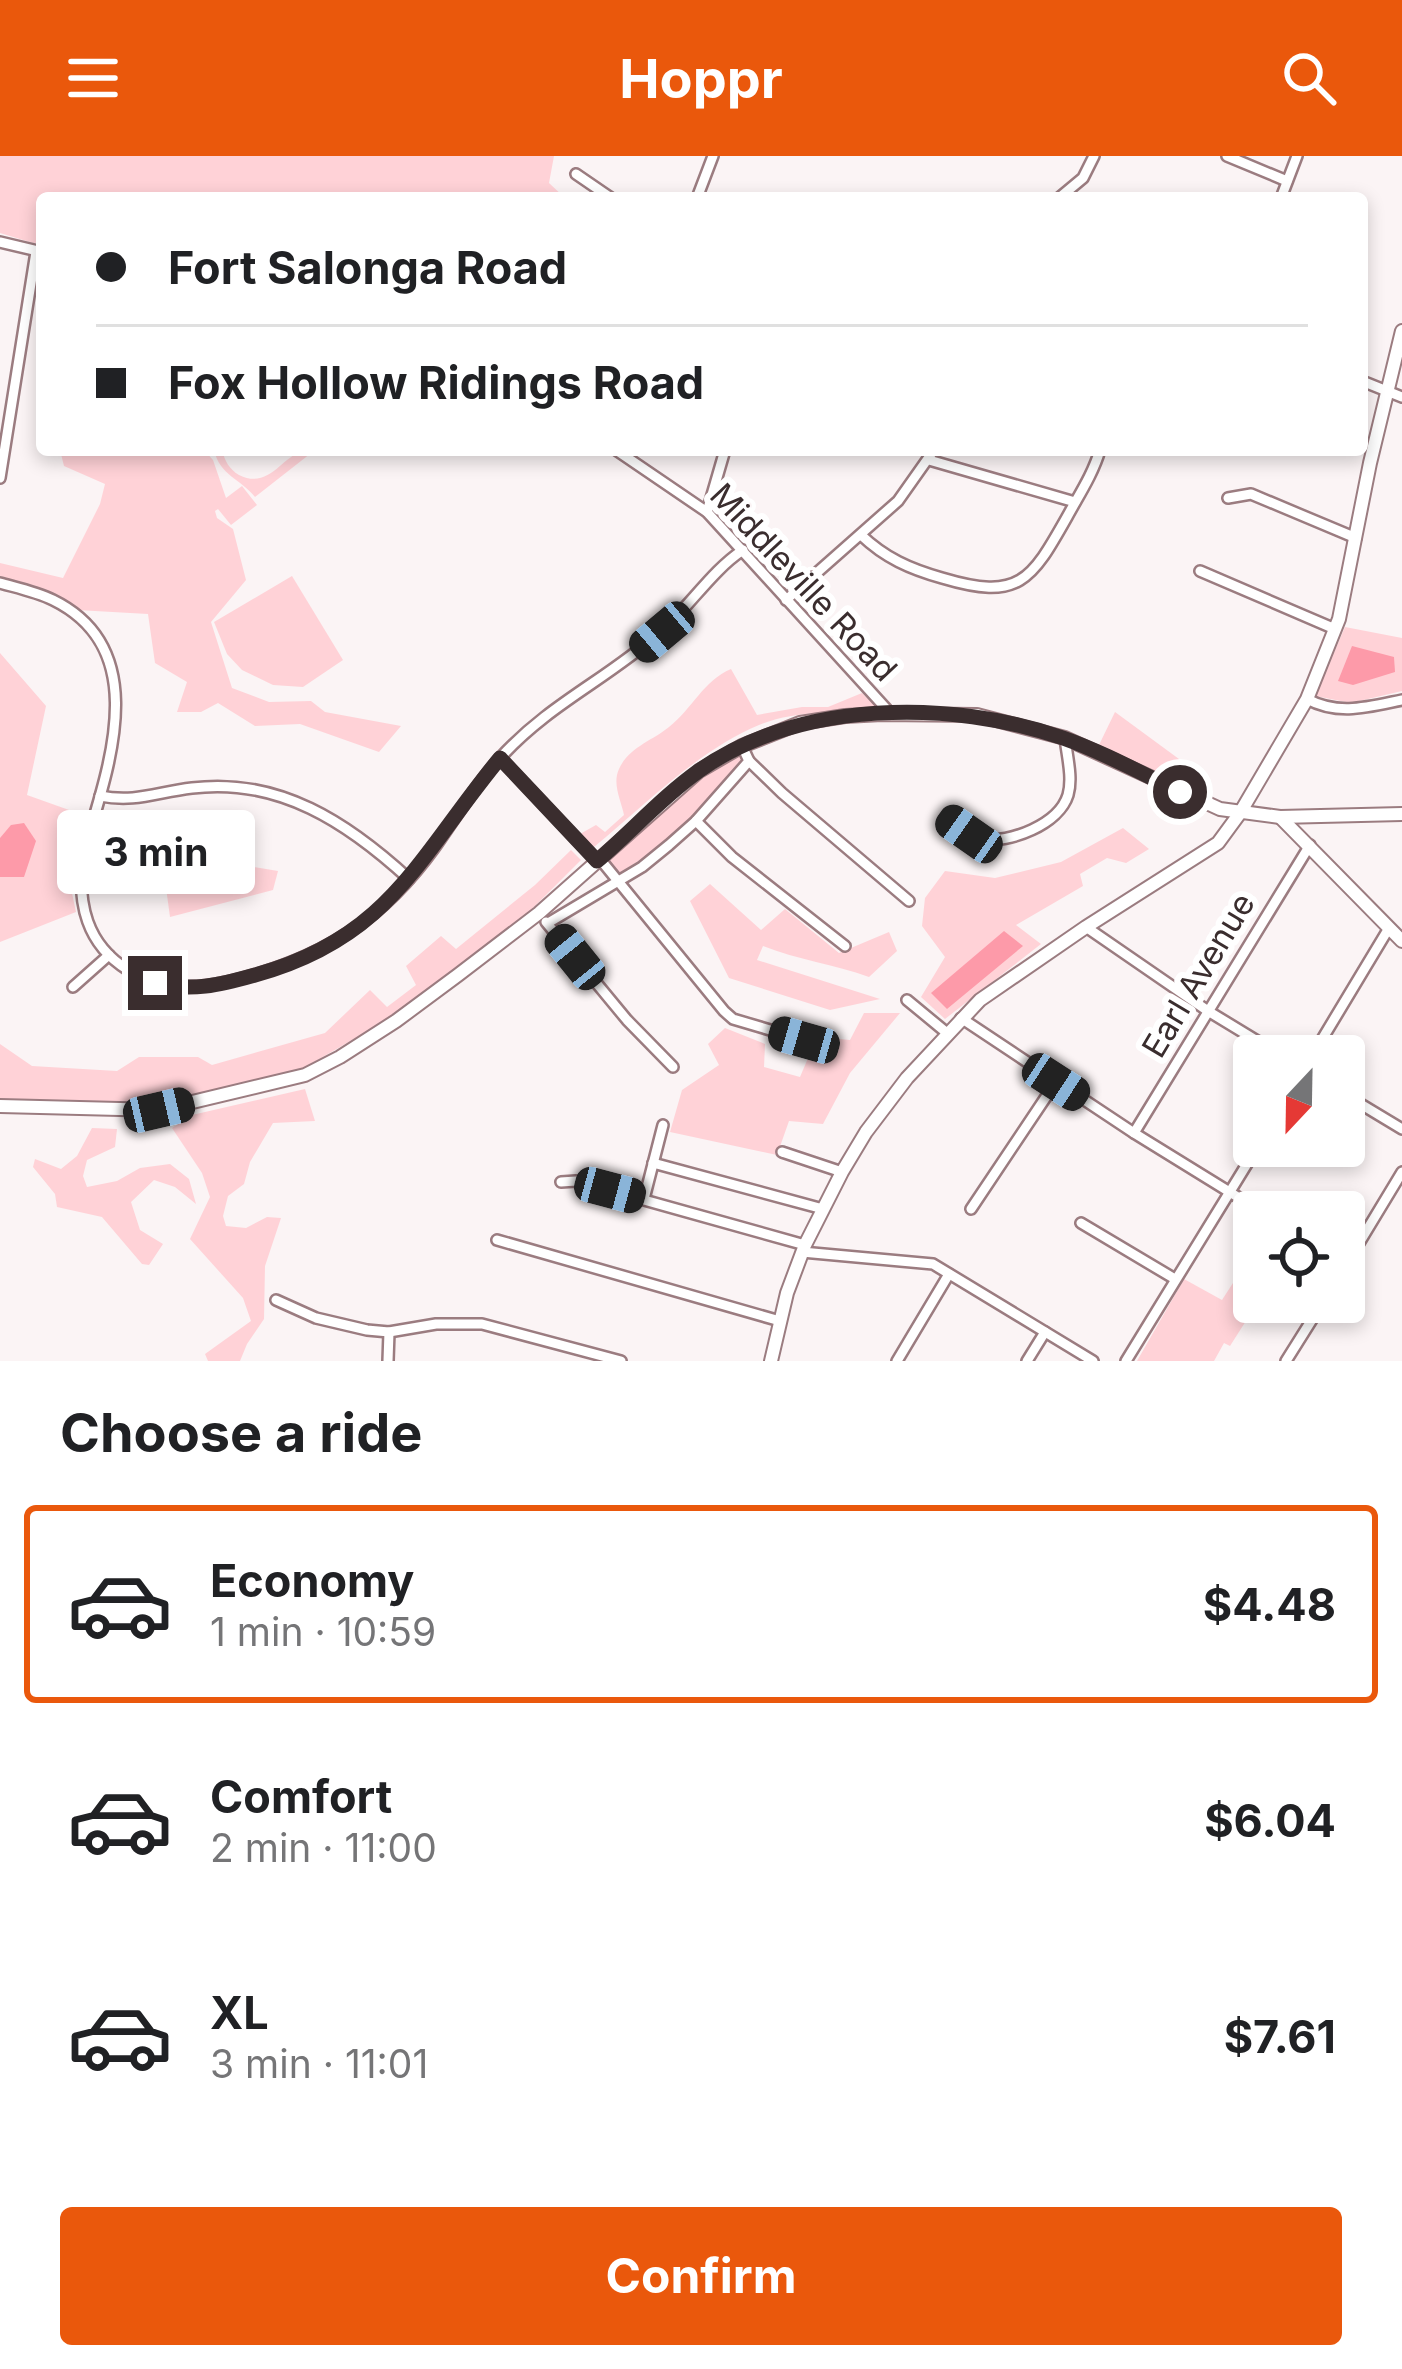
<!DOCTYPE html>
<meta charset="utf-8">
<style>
body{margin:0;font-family:Inter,sans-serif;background:#f2f2f2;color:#202124;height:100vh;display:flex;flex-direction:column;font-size:45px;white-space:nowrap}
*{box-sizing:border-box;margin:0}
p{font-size:39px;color:#757577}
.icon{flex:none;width:66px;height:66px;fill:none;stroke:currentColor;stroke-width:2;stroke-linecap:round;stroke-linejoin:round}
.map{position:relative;height:1205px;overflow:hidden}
.sheet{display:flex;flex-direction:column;background:#fff;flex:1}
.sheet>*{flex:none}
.hud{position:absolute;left:36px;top:36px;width:1332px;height:264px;border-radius:12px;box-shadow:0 6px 18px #0003;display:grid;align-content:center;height:264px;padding:0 60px;background:#fff}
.needle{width:78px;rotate:202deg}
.fabs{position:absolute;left:1233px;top:879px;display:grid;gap:24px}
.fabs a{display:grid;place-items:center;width:132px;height:132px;border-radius:12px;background:#fff;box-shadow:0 6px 18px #0003;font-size:60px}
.end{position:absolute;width:54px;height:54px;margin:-27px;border:15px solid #3a2d2e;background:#fff;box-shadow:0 0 0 6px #fff}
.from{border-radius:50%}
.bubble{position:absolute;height:84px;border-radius:12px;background:#fff;box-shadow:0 6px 18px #0003;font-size:39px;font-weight:700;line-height:84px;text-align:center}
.car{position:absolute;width:36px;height:72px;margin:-36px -18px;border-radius:15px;box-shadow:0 0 9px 3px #0007;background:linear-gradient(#222 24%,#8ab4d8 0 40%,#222 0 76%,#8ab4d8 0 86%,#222 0)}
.hud b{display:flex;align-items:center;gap:42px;height:114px;font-size:45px}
.hud b+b{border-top:3px solid #e0e0e0}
.hud i{width:30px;height:30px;background:#202124}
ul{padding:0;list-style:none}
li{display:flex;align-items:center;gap:36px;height:198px;margin:0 24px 18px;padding:0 36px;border:6px solid transparent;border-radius:12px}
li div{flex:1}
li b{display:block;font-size:45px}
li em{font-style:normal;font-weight:700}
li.current{border-color:#ea580c}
li>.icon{width:108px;height:108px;stroke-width:1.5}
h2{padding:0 60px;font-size:54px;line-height:144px}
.action{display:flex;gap:24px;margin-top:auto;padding:24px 60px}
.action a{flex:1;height:138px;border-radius:12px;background:#ea580c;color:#fff;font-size:48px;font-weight:700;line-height:138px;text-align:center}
header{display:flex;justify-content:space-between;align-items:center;height:156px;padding:0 60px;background:#ea580c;color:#fff;font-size:54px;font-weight:700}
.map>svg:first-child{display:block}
.green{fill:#ffd2d7}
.water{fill:#fd9aa9}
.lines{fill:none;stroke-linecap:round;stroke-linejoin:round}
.minor-casing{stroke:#9b7c80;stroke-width:14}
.major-casing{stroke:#9b7c80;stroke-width:16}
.minor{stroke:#fff;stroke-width:9}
.major{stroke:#fff;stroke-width:12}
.route{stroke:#3a2d2e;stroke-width:15}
.labels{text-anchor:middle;stroke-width:12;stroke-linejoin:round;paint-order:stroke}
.street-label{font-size:33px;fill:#3a2d2e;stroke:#fff}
</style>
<header><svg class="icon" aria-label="menu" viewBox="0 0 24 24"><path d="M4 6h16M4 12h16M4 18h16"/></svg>Hoppr<svg class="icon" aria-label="search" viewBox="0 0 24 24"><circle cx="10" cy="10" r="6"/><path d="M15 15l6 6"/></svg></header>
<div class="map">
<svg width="1402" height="1205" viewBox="0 0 1402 1205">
<rect width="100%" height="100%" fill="#fbf4f5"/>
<g class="green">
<polygon points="0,0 554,0 549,27 565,42 42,42 42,87 33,87 0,77"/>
<polygon points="60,294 204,294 213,304 226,342 242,330 257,349 231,369 218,353 215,355 217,362 233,373 246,424 211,466 232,532 269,546 311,545 325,556 401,570 379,596 300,568 255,570 218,547 201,556 177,556 187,526 155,507 148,458 77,454 53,439 0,420 0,407 63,422 100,348 105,328 64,310"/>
<path d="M214,294H222C225,305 229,313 239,319C269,334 281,301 304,294C308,293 311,294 315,294L255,341C241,323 220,320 214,294Z"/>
<polygon points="292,420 343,504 303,531 273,529 242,514 227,498 214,466"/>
<polygon points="1345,471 1402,482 1402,535 1351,547 1315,540"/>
<polygon points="0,497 46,550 27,639 83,659 69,723 76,756 0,786"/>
<path d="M731,513L757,559L802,551H828L862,537L880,554C840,556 796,554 759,569C697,595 645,649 594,691L580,678L596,669L605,676L624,659C621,644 612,628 619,613C629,591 652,585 669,571C692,553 704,524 731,513Z"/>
<polygon points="1115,556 1198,617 1190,636 1099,589"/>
<polygon points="739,600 742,603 691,662 659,693 619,717 609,704 702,622"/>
<polygon points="1123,672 1149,693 1126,707 1107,702 1080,718 1083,730 1016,769 1041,788 945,863 921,841 945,801 922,770 925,742 945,715 995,722 1061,706"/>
<polygon points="571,694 581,704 531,754 392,861 302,913 206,938 148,948 0,943 0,888 32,910 117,915 139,901 198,901 212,909 325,877 370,834 387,851 416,829 406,810 441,780 456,793 535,729"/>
<polygon points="161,695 278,715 273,734 170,761"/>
<path d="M710,728L761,774L785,753L839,797L889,776L897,795L869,821C834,808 798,804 763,790L757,804L880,843L830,854L729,822L690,745Z"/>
<polygon points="864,857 900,857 850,917 823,968 789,965 777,999 670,976 682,934 719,909 708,888 725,872 765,888 764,911 800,921 817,881 850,884"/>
<polygon points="305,933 315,965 273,967 250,1006 244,1028 228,1040 223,1060 226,1070 246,1072 267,1061 281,1062 265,1110 264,1163 247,1188 240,1205 208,1205 205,1198 251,1165 243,1142 190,1083 210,1041 202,1017 172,972 192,959"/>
<polygon points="92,972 117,973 115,991 87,1004 83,1020 87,1031 117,1025 140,1012 170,1008 189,1023 196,1048 175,1031 154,1024 131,1046 140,1074 163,1088 149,1109 142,1108 102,1061 57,1051 55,1038 33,1011 35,1003 61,1013 77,1000"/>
<polygon points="1242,1113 1254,1121 1254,1146 1258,1146 1230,1190 1224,1187 1214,1205 1137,1205 1184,1123 1222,1144"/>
</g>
<g class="water">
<polygon points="1352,490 1394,501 1395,516 1353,529 1338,525"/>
<polygon points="24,667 36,685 24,721 0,721 0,682 11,669"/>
<polygon points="1004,775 1023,790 947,853 931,837"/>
</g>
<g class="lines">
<defs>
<g id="minor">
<polyline points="1227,0 1287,25"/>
<polyline points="576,18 611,42"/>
<polyline points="697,42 713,0"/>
<polyline points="1059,42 1083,22 1094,0"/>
<polyline points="1281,42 1297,0"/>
<polyline points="0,86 42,96"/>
<polyline points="1362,225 1402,241"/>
<polyline points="616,294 707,356 891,558"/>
<polyline points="929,304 1075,346"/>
<polyline points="0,322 36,96"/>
<polyline points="1228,342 1251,338 1356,382"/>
<polyline points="707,356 725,294"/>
<path d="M861,379C885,402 910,413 942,422C1019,445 1031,425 1067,361C1079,339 1093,318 1100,294"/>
<polyline points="1200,415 1335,473"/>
<path d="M0,427C18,432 37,436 53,444C157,495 105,620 82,702C78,748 86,788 128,814C166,837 202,833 243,822C326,800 384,762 435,691C456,661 475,630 500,602C549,548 606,524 658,478C688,453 711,415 743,394"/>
<polyline points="786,444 898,345 934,294"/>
<path d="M1307,543C1339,560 1368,551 1402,544"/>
<polyline points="500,602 597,705"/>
<polyline points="749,605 782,637 909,745"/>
<path d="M100,640C136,647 157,636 192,632C279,621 348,667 409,723"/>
<path d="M949,664C959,671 969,680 981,683C1010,688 1059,668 1068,639C1073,622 1067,600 1065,582"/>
<polyline points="696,665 732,701 845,790"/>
<polyline points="600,703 724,855 733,863 804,884"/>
<polyline points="546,766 627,864 673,911"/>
<polyline points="548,767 642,711 669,689 696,665 749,605 742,590"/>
<polyline points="1086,771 1208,855 1282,900"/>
<polyline points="73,831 109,799"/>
<polyline points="907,844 947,877"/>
<polyline points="961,862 1134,977 1262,1056"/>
<polyline points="1312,900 1389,772"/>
<polyline points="1344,938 1402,973"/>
<polyline points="1134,977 1310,689"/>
<polyline points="782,996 842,1016"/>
<polyline points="653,1007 823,1053"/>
<polyline points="561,1026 576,1025 805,1089"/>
<polyline points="644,1043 663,969"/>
<polyline points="971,1053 1056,926"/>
<polyline points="1081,1067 1175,1123"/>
<polyline points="497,1084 780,1165"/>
<polyline points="802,1096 933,1108 1093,1205"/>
<polyline points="1344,1112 1402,1016"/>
<polyline points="276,1144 316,1162 367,1174 389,1176 436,1168 482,1168 621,1205"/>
<polyline points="388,1205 389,1176"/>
<polyline points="897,1205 949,1118"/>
<polyline points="1027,1205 1045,1176"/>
<polyline points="1126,1205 1258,990"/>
<polyline points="1286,1205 1323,1146"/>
</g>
<g id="major">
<polyline points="1281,662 1402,785"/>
<polyline points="0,950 159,954 305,919 340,901 396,865 458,819 539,757 699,615 742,590 800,567 845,560 882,558 977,559 1065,582 1220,653 1280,661 1402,658"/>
<polyline points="771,1205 787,1137 805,1089 842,1016 866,976 907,922 980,844 1086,771 1218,687 1240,657 1307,543 1339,463 1370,307 1402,175"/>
</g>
</defs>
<use href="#minor" class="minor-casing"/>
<use href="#major" class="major-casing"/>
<use href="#minor" class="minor"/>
<use href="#major" class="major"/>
</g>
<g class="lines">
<path class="route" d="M155,827C191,836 220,829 255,819C390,782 419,700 500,602L597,705C631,676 663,640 700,614C801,544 950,543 1063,582C1103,596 1141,617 1180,636"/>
</g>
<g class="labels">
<g class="street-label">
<text transform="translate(804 426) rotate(47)" y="12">Middleville Road</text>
<text transform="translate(1198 819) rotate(-59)" y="12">Earl Avenue</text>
</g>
</g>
</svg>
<div class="fabs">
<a><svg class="needle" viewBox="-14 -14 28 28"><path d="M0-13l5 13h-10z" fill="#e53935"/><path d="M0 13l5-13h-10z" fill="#757577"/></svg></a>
<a><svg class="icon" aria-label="locate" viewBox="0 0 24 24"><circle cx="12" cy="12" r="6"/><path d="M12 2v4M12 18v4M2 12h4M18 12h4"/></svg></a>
</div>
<i class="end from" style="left:1180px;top:636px"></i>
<i class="end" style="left:155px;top:827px"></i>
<div class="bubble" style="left:57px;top:654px;width:198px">3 min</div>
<i class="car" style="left:662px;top:476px;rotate:230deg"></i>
<i class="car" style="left:969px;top:678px;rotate:305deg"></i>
<i class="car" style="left:575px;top:801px;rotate:321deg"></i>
<i class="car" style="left:804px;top:884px;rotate:286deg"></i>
<i class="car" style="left:1056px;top:926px;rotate:123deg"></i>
<i class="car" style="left:159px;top:954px;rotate:77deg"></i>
<i class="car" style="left:610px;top:1034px;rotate:105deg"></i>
<div class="hud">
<b><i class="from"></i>Fort Salonga Road</b>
<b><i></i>Fox Hollow Ridings Road</b>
</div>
</div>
<section class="sheet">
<h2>Choose a ride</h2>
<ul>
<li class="current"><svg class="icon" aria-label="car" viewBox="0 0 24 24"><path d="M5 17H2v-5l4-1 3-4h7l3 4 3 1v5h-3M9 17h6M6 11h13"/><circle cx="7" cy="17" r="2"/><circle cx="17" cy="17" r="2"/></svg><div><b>Economy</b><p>1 min · 10:59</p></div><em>$4.48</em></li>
<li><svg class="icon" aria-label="car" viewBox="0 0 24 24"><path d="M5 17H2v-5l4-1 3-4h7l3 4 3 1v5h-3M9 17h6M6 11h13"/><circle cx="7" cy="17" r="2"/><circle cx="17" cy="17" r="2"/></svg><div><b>Comfort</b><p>2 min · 11:00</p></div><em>$6.04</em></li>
<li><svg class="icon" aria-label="car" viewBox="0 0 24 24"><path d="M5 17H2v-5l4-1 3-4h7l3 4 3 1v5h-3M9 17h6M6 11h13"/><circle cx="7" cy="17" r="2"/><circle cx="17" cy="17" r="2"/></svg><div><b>XL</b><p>3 min · 11:01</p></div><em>$7.61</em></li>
</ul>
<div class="action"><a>Confirm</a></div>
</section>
